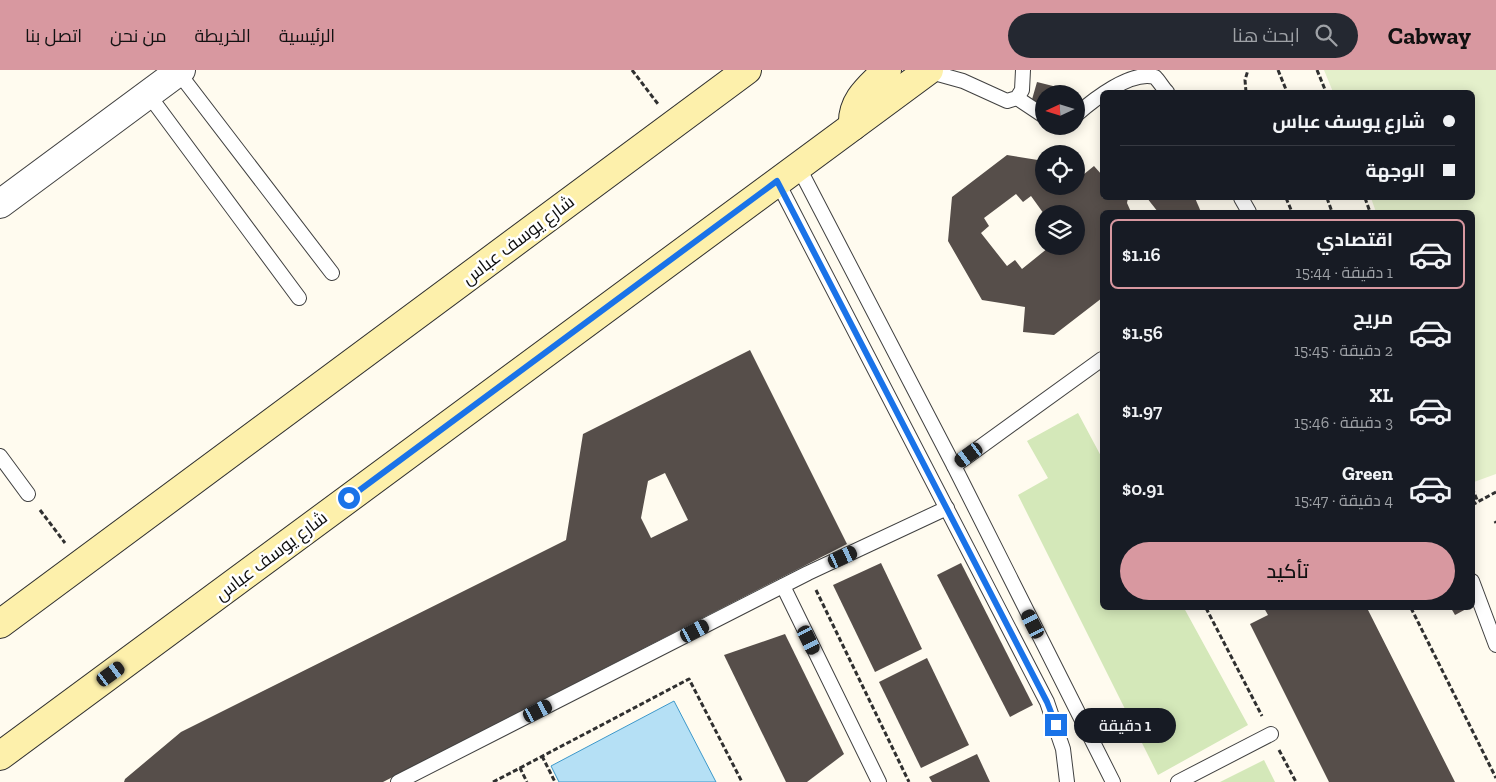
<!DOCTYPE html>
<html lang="ar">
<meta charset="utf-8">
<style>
body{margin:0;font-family:"Zilla Slab",Cairo,serif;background:#242831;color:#f1f3f6;direction:rtl;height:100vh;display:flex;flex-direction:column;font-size:19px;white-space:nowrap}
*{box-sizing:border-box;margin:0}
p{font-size:16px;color:#9ea1a6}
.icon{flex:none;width:28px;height:28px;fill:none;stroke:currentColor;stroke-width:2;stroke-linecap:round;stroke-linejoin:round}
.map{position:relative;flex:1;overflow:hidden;direction:ltr}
.details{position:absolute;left:1100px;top:140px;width:375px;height:400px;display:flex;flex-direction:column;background:#171b24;border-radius:8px;box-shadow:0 2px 12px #0003;direction:rtl}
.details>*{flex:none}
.hud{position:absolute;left:1100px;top:20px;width:375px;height:110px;border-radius:8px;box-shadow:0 2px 12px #0003;direction:rtl;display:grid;align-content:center;height:110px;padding:0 20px;background:#171b24}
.needle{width:32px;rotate:266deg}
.controls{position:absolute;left:1035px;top:15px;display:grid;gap:10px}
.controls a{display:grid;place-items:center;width:50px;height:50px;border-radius:50%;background:#171b24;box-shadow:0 2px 12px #0003;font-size:25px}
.end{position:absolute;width:22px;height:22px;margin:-11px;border:6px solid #1a73e8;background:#fff;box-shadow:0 0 0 2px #fff}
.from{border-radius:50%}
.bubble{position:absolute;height:35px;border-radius:18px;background:#171b24;box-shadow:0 2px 12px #0003;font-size:16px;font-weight:600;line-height:35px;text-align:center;direction:rtl}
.car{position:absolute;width:15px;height:30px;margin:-15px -8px;border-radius:6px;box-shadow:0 0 4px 1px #0007;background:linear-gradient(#222 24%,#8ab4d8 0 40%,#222 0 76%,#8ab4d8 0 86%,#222 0)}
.hud b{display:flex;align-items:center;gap:18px;height:48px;font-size:19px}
.hud b+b{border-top:1px solid #363941}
.hud i{width:12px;height:12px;background:#f1f3f6}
ul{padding:9px 0 0;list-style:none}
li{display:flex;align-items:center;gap:15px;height:70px;margin:0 10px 8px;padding:0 10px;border:2px solid transparent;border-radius:8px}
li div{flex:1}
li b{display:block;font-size:19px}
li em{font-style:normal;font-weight:600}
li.on{border-color:#d898a0}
li>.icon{width:45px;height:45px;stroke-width:1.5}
.primary-button{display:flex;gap:10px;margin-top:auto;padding:10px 20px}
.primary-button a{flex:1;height:58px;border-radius:30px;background:#d898a0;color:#111;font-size:20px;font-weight:600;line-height:58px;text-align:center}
header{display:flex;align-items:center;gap:30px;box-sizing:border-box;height:70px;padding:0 25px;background:#d898a0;color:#111}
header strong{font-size:24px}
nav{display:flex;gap:28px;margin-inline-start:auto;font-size:18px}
.search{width:350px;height:45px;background:#242831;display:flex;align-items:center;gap:12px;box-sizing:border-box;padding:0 18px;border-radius:28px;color:#9ea1a6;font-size:19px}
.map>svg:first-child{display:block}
.green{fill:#d4e8b9}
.pitch{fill:#e4f0cb}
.water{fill:#b5e0f5;stroke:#3d98ca}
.building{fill:#564e4a;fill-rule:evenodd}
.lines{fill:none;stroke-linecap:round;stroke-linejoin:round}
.lane-casing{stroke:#414141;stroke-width:16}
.street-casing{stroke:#414141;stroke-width:30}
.secondary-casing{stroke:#303030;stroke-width:30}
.path{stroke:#303030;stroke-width:3;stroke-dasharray:5 2.5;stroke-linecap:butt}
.lane{stroke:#fff;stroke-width:14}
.street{stroke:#fff;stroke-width:28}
.secondary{stroke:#fdf0ab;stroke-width:28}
.route{stroke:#1a73e8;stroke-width:6}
.labels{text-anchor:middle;stroke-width:5;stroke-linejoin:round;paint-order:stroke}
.street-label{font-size:18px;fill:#0e0e0e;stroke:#fff}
</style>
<header>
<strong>Cabway</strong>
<div class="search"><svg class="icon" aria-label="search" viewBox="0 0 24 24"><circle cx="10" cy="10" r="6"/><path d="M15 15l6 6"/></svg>ابحث هنا</div>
<nav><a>الرئيسية</a><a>الخريطة</a><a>من نحن</a><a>اتصل بنا</a></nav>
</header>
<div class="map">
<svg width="1496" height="712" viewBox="0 0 1496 712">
<rect width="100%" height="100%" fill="#fffbef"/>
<g class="green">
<polygon points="1078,343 1102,388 1102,538 1184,538 1248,655 1158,705 1018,425 1048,408 1027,371"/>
<polygon points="1264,690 1275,712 1220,712"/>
</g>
<polygon class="pitch" points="1324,0 1496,0 1496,404 1474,412 1473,409 1472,142 1376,142 1371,128 1472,128 1472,22 1333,22"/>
<polygon class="water" points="674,631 716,712 559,712 551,696"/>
<g class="building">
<polygon points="1037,12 1061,18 1059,24 1044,24 1044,36 1031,33"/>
<path d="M1007,85L1044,91V116H1076V107L1078,109L1094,96L1102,105V128H1128L1127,133L1131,142H1102V228L1054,265L1023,262L1025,237L982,230L948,171L952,127ZM1016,124L1023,132L1031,126L1044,144H1076V176H1047L1048,178L1022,199L1015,190L1007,196L981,163L989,156L984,148Z"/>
<polygon points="1147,128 1195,128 1201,142 1158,142"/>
<path d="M750,280L847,474L383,712H124L125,709L181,662L566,470L583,364ZM665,403L688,450L651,468L641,448L648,411Z"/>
<polygon points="881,493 922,579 875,602 833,515"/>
<polygon points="961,493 1033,635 1010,647 937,505"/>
<polygon points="1264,538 1367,538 1455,712 1329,712 1250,554 1268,545"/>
<polygon points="1451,538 1468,538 1455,545"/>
<polygon points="785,564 844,684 807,712 786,712 724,585"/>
<polygon points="927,588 969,675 921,698 879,612"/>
<polygon points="977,684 990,712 932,712 929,707"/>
</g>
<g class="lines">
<defs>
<g id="lane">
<polyline points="927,1 963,11 1007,31 1017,28 1022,20 1023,0"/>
<polyline points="178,2 332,203"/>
<polyline points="148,24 299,228"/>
<polyline points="1017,28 1044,46"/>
<path d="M1076,45C1093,30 1131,0 1155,7C1159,11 1163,18 1167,22"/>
<polyline points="798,96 954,396 1113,712"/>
<polyline points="777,111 1047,632 1063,679 1067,712"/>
<polyline points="1241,128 1249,142"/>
<polyline points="0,386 28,424"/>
<polyline points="954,396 1102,289"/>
<polyline points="1472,511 1496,575"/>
<polyline points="783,516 879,712"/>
<polyline points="398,712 808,503 947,438"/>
<polyline points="1178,712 1271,664"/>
</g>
<polyline id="street" points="0,134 181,0"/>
<g id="secondary">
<path d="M853,56C851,30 871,16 887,0"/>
<polyline points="0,554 747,0"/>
<polyline points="0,686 929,0"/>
</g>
</defs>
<use href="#lane" class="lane-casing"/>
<use href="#street" class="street-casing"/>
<use href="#secondary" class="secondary-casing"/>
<g class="path">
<polyline points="632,0 658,34"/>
<polyline points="1278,0 1287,22"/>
<polyline points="1317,0 1326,22"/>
<polyline points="1246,22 1245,10 1248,0"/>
<polyline points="1286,128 1292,142"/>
<polyline points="1327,128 1332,142"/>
<polyline points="1365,128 1370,142"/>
<polyline points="1102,336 1102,337"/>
<polyline points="1472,418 1478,432"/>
<polyline points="1472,435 1496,422"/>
<polyline points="40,440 65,473"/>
<polyline points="1495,451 1496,453"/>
<polyline points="816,520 909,712"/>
<polyline points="1206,538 1262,646"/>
<polyline points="1411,538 1496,708"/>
<polyline points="1279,680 1296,712"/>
<polyline points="542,686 555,712"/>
<polyline points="520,698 689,609 742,712"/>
<polyline points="493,712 520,698 527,712"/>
</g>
<use href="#lane" class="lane"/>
<use href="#street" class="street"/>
<use href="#secondary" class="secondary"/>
</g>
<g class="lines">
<polyline class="route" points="349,428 777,111 1047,632 1056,655"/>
</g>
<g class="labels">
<g class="street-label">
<text transform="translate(518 170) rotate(-37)" y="6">شارع يوسف عباس</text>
<text transform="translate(271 486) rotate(-37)" y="6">شارع يوسف عباس</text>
</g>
</g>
</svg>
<div class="controls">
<a><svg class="needle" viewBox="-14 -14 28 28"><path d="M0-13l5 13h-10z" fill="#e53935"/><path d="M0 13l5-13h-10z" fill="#9ea1a6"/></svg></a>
<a><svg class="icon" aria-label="locate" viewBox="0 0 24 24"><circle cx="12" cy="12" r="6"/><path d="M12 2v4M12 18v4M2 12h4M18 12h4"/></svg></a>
<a><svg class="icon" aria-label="layers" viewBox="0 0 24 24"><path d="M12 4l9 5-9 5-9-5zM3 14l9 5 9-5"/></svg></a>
</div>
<i class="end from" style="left:349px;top:428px"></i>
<i class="end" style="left:1056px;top:655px"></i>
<div class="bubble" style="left:1074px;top:638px;width:102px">1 دقيقة</div>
<i class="car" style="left:969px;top:385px;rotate:234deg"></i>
<i class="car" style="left:843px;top:487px;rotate:65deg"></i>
<i class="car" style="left:1033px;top:554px;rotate:333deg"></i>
<i class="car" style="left:695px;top:561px;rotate:63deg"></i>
<i class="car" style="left:809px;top:570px;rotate:154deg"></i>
<i class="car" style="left:111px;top:604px;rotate:54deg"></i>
<i class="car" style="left:538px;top:641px;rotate:63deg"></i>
<div class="hud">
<b><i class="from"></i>شارع يوسف عباس</b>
<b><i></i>الوجهة</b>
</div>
<section class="details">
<ul>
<li class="on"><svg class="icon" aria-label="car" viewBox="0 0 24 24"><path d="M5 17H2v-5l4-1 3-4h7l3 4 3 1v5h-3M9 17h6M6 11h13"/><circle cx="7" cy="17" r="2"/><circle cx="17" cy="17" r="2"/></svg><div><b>اقتصادي</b><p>1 دقيقة · 15:44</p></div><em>$1.16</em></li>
<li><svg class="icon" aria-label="car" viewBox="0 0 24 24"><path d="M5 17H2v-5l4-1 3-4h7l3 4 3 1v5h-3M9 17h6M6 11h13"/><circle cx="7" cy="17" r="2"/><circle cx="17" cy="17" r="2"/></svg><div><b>مريح</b><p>2 دقيقة · 15:45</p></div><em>$1.56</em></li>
<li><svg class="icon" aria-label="car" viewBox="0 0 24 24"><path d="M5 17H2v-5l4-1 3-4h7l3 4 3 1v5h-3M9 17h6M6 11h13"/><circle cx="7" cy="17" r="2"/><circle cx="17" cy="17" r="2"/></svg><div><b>XL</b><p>3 دقيقة · 15:46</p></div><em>$1.97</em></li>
<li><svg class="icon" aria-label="car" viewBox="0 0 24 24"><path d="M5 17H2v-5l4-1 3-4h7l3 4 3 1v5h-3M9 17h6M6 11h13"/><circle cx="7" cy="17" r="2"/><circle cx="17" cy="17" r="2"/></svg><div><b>Green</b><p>4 دقيقة · 15:47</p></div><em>$0.91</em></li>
</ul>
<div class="primary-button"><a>تأكيد</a></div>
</section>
</div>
